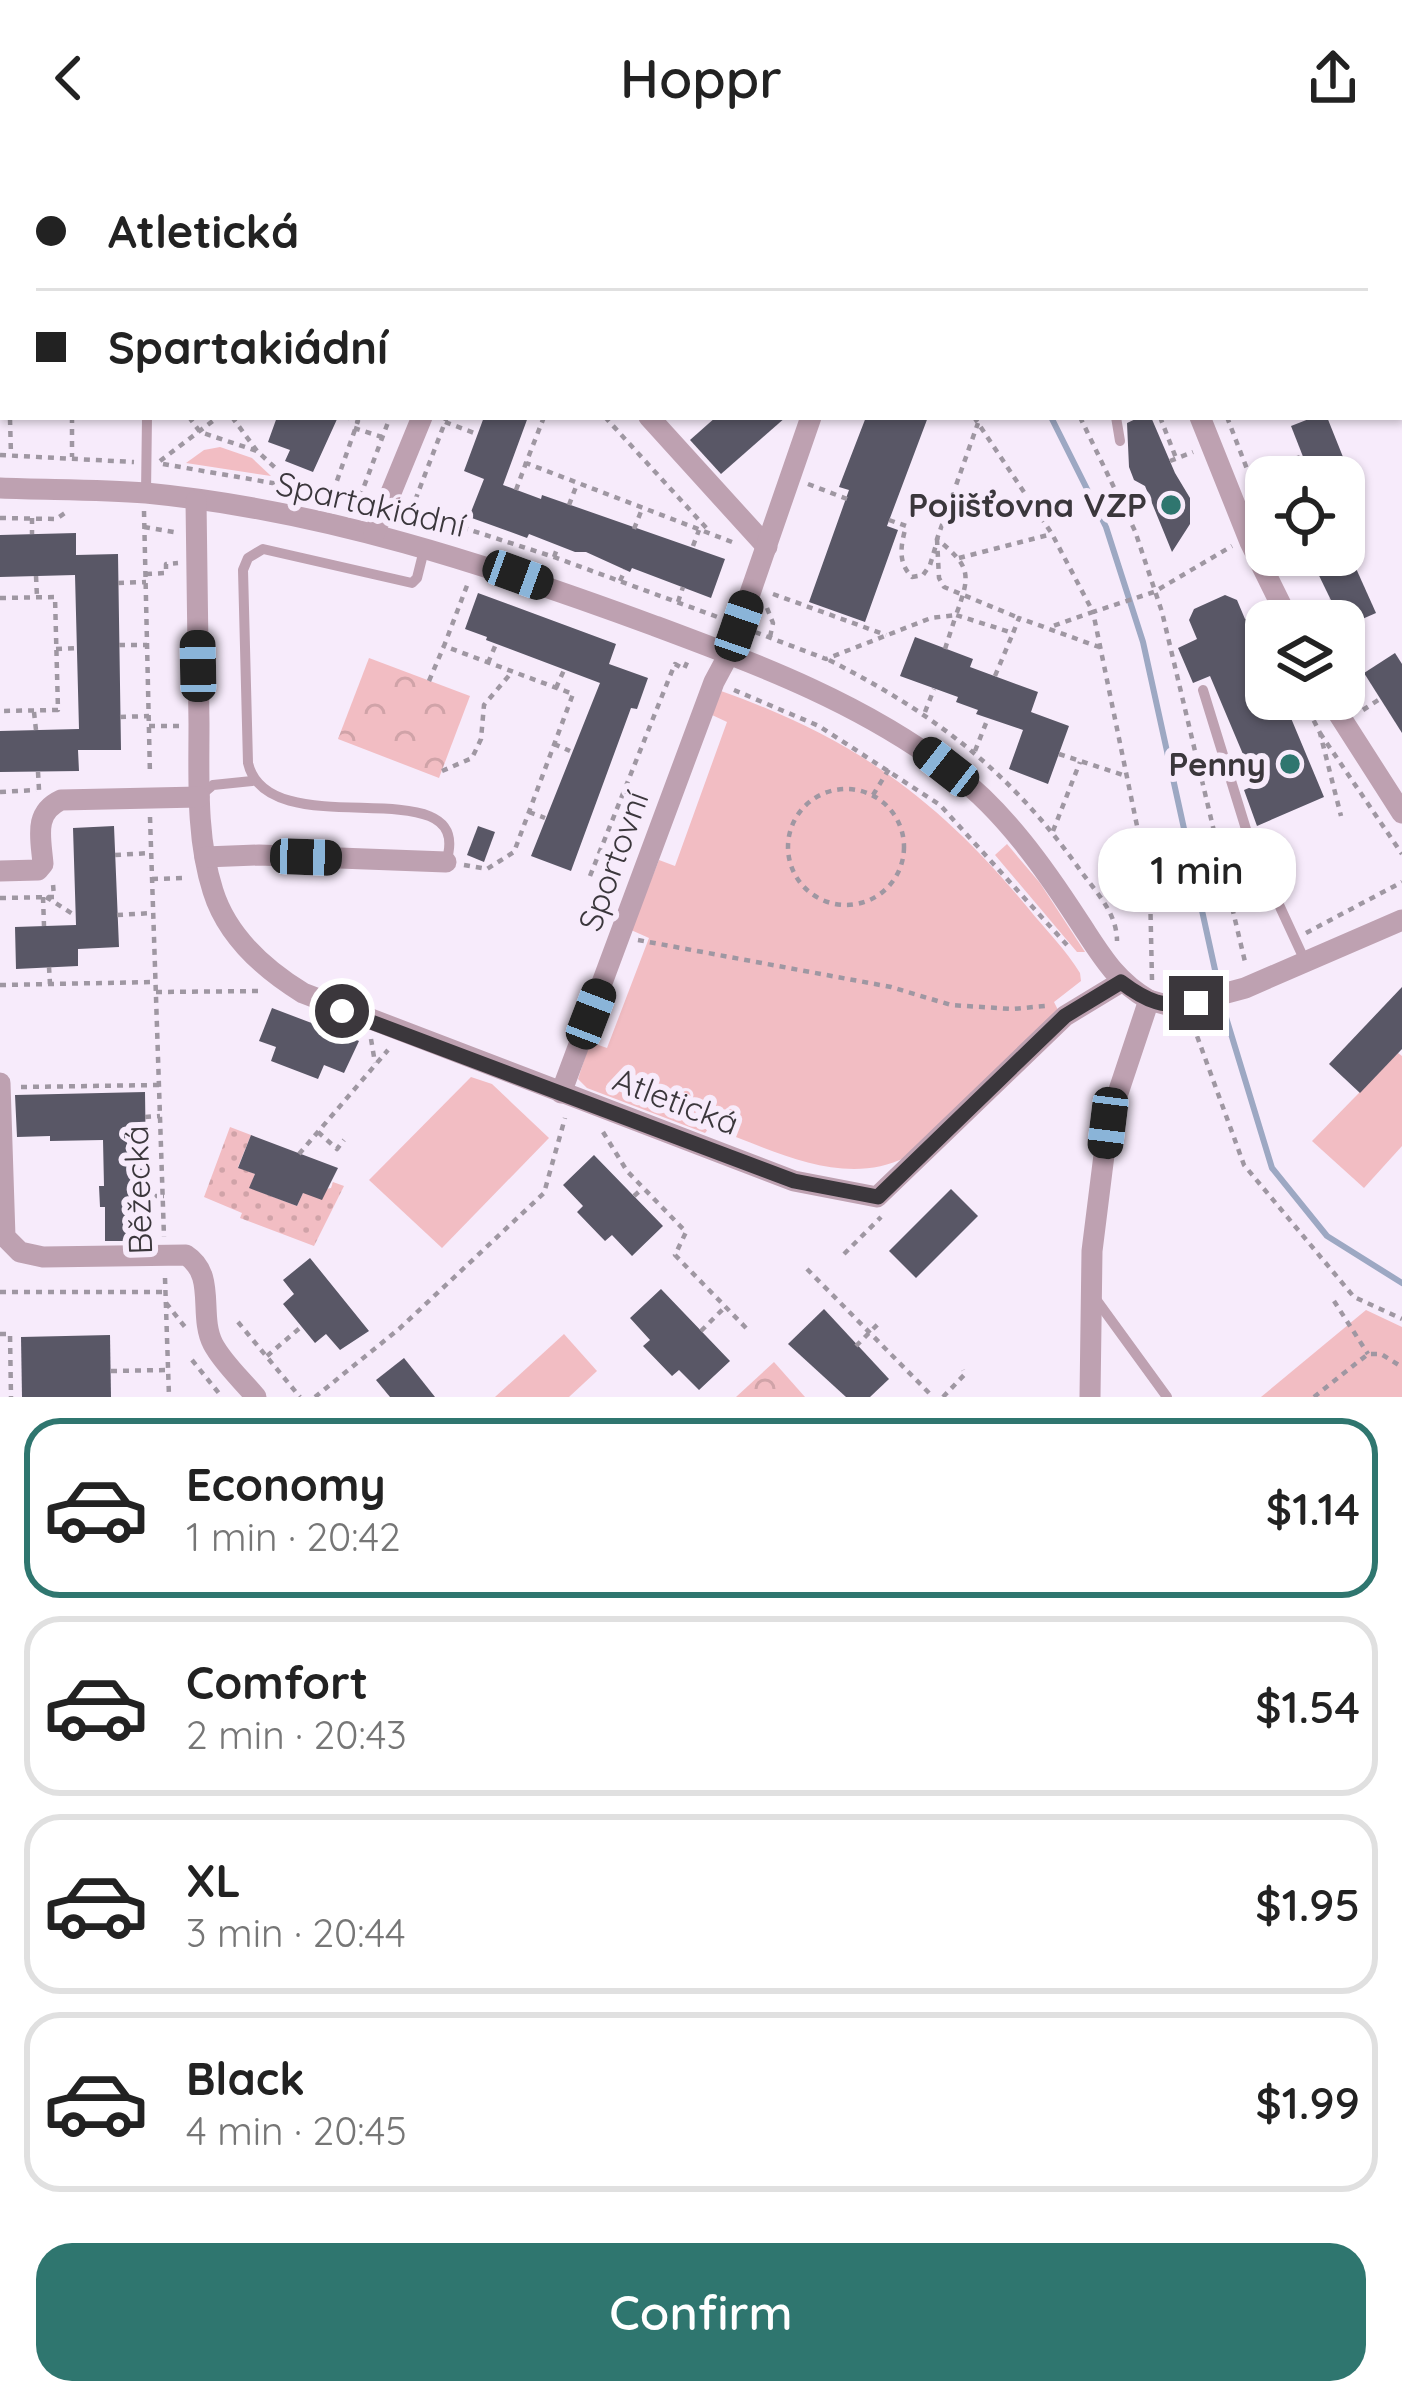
<!DOCTYPE html>
<meta charset="utf-8">
<style>
body{margin:0;font-family:Quicksand,sans-serif;background:#f2f2f2;color:#222;height:100vh;display:flex;flex-direction:column;font-size:45px;white-space:nowrap}
*{box-sizing:border-box;margin:0}
p{font-size:39px;color:#767676}
.icon{flex:none;width:66px;height:66px;fill:none;stroke:currentColor;stroke-width:2;stroke-linecap:round;stroke-linejoin:round}
.map{position:relative;height:1241px;overflow:hidden}
.panel{display:flex;flex-direction:column;background:#fff;flex:1}
.panel>*{flex:none}
.banner{position:absolute;left:0px;top:0px;width:1404px;height:264px;box-shadow:0 3px 9px #0004;display:grid;align-content:center;height:264px;padding:0 36px;background:#fff}
.controls{position:absolute;left:1245px;top:300px;display:grid;gap:24px}
.controls a{display:grid;place-items:center;width:120px;height:120px;border-radius:24px;background:#fff;box-shadow:0 3px 9px #0004;font-size:60px}
.end{position:absolute;width:54px;height:54px;margin:-27px;border:15px solid #3b373c;background:#fff;box-shadow:0 0 0 6px #fff}
.from{border-radius:50%}
.bubble{position:absolute;height:84px;border-radius:36px;background:#fff;box-shadow:0 3px 9px #0004;font-size:39px;font-weight:600;line-height:84px;text-align:center}
.car{position:absolute;width:36px;height:72px;margin:-36px -18px;border-radius:15px;box-shadow:0 0 9px 3px #0007;background:linear-gradient(#222 24%,#8ab4d8 0 40%,#222 0 76%,#8ab4d8 0 86%,#222 0)}
.banner b{display:flex;align-items:center;gap:42px;height:114px;font-size:45px}
.banner b+b{border-top:3px solid #e0e0e0}
.banner i{width:30px;height:30px;background:#222}
ul{padding:21px 0 0;list-style:none}
li{display:flex;align-items:center;gap:36px;height:180px;margin:0 24px 18px;padding:0 12px;border:6px solid #e0e0e0;border-radius:36px}
li div{flex:1}
li b{display:block;font-size:45px}
li em{font-style:normal;font-weight:600}
li.selected{border-color:#2f766f}
li>.icon{width:108px;height:108px;stroke-width:1.5}
.button{display:flex;gap:24px;margin-top:auto;padding:24px 36px}
.button a{flex:1;height:138px;border-radius:36px;background:#2f766f;color:#fff;font-size:48px;font-weight:600;line-height:138px;text-align:center}
header{display:flex;justify-content:space-between;align-items:center;height:156px;padding:0 36px;background:#fff;font-size:54px;font-weight:600}
.map>svg:first-child{display:block}
.grass{fill:#f2bdc3}
.forest{fill:url(#forest-crowns)}
.garden{fill:url(#garden-dots)}
.lines{fill:none;stroke-linecap:round;stroke-linejoin:round}
.stream{stroke:#9da8c3;stroke-width:6}
.building{fill:#595766}
.path{stroke:#9f97a2;stroke-width:4.5;stroke-dasharray:6 6;stroke-linecap:butt}
.service{stroke:#bea1b1;stroke-width:10}
.minor{stroke:#bea1b1;stroke-width:21}
.route{stroke:#3b373c;stroke-width:15}
.poi-dot{fill:#2f766f;stroke:#f7ebfb;stroke-width:4.5}
.labels{text-anchor:middle;stroke-width:12;stroke-linejoin:round;paint-order:stroke}
.street-label{font-size:33px;fill:#3b373c;stroke:#f7ebfb}
.poi-label{font-size:33px;font-weight:bold;fill:#3b373c;stroke:#f7ebfb;text-anchor:end}
</style>
<header><svg class="icon" aria-label="back" viewBox="0 0 24 24"><path d="M15 5l-7 7 7 7"/></svg>Hoppr<svg class="icon" aria-label="share" viewBox="0 0 24 24"><path d="M12 15V3M7 8l5-5 5 5M5 13v7h14v-7"/></svg></header>
<div class="map">
<svg width="1402" height="1241" viewBox="0 0 1402 1241">
<defs>
<pattern id="forest-crowns" width="20" height="18" patternUnits="userSpaceOnUse" patternTransform="scale(3)"><rect width="20" height="18" fill="#f2bdc3"/><path d="M2 6a3 3 0 1 1 6 0M12 15a3 3 0 1 1 6 0" fill="none" stroke="#d0a3a8"/></pattern>
<pattern id="garden-dots" width="8" height="8" patternUnits="userSpaceOnUse" patternTransform="scale(3)"><rect width="8" height="8" fill="#f2bdc3"/><path d="M2 2h.1M6 6h.1" fill="none" stroke="#d0a3a8" stroke-width="1.8" stroke-linecap="round"/></pattern>
</defs>
<rect width="100%" height="100%" fill="#f7ebfb"/>
<g class="grass">
<polygon points="220,291 252,302 271,320 186,307 204,294"/>
<path d="M721,535C854,582 938,643 1028,752C1045,773 1066,794 1080,817L1081,825L1054,846L1058,854L906,1001C843,1033 771,993 710,971L705,977L587,932L578,923L590,886L607,892L649,782L631,774L659,704L675,710L727,566L712,559Z"/>
<polygon points="1007,688 1040,727 1085,796 1077,796 995,699"/>
<polygon points="1398,897 1402,900 1402,990 1364,1032 1312,985"/>
<polygon points="471,921 492,928 549,982 442,1092 369,1024"/>
<polygon points="1366,1154 1402,1171 1402,1241 1261,1241"/>
<polygon points="564,1178 597,1215 569,1241 495,1241"/>
</g>
<g class="forest">
<polygon points="369,502 470,540 439,622 338,583"/>
<polygon points="774,1206 805,1241 736,1241"/>
</g>
<polygon class="garden" points="230,971 251,979 238,1011 255,1018 250,1032 297,1050 303,1037 331,1032 333,1026 344,1030 314,1090 240,1062 242,1057 204,1041"/>
<g class="lines">
<g class="stream">
<polyline points="912,0 914,3"/>
<polyline points="1051,261 1106,371 1143,486 1219,832"/>
<polyline points="1221,845 1272,1012 1327,1080 1402,1127"/>
</g>
</g>
<g class="building">
<polygon points="277,261 338,261 313,316 285,305 290,294 268,286"/>
<polygon points="484,261 528,261 503,329 541,343 542,339 725,403 711,442 632,412 630,416 586,396 575,396 529,378 527,382 469,361 484,323 464,315"/>
<polygon points="716,261 786,261 721,318 690,284"/>
<polygon points="866,261 928,261 887,370 898,374 865,466 809,446 849,334 839,331"/>
<polygon points="1140,261 1151,261 1175,317 1190,342 1190,368 1172,396 1145,330 1134,324 1129,311 1127,267"/>
<polygon points="1314,261 1327,261 1347,311 1322,321 1311,321 1291,270"/>
<polygon points="76,377 76,399 118,398 121,594 78,594 79,615 0,616 0,575 79,573 75,419 0,421 0,379"/>
<polygon points="1309,399 1350,399 1376,457 1344,471"/>
<polygon points="478,437 616,488 609,508 648,522 637,553 631,552 571,715 531,700 600,527 486,484 487,481 465,473"/>
<polygon points="1225,439 1237,444 1245,463 1248,462 1266,504 1266,543 1283,543 1324,641 1257,670 1244,634 1256,629 1210,520 1193,527 1178,492 1197,483 1189,464 1194,453"/>
<polygon points="915,481 973,503 970,511 1038,536 1031,556 1069,570 1048,628 1009,613 1023,574 976,558 978,554 956,546 958,541 900,520"/>
<polygon points="1395,497 1402,508 1402,577 1364,517"/>
<polygon points="114,670 119,791 78,793 78,810 16,813 15,771 76,769 73,672"/>
<polygon points="478,670 495,676 484,706 467,699"/>
<polygon points="1402,831 1402,893 1360,937 1329,908"/>
<polygon points="272,852 359,885 344,917 324,909 318,923 271,905 276,891 259,885"/>
<polygon points="145,936 147,1085 105,1085 105,1051 100,1051 99,1030 104,1030 103,984 50,985 50,980 17,981 15,939"/>
<polygon points="251,979 338,1012 322,1044 303,1037 297,1050 249,1032 255,1018 238,1012"/>
<polygon points="594,999 663,1070 632,1100 612,1079 605,1085 577,1056 583,1050 563,1029"/>
<polygon points="951,1033 978,1060 916,1122 889,1095"/>
<polygon points="310,1102 369,1175 340,1194 326,1178 315,1187 283,1148 294,1138 283,1124"/>
<polygon points="661,1133 730,1205 699,1234 679,1214 672,1220 643,1190 650,1184 630,1162"/>
<polygon points="824,1153 889,1223 870,1241 846,1241 788,1188"/>
<polygon points="110,1179 111,1241 22,1241 21,1181"/>
<polygon points="404,1202 435,1241 390,1241 376,1224"/>
</g>
<g class="lines">
<g class="path">
<polyline points="942,0 943,3"/>
<polyline points="1400,0 1402,4"/>
<polyline points="320,3 321,0"/>
<polyline points="2,202 3,216"/>
<polyline points="72,261 72,301"/>
<polyline points="189,261 200,276 257,295"/>
<polyline points="232,261 257,295 295,330"/>
<polyline points="544,261 526,307 732,386"/>
<polyline points="605,261 710,376"/>
<polyline points="974,261 1052,378 1093,456 1050,471"/>
<polyline points="1080,261 1135,375 1162,456 1246,810"/>
<polyline points="1160,261 1176,302"/>
<polyline points="1227,261 1262,352"/>
<polyline points="10,263 11,299"/>
<polyline points="445,266 477,278"/>
<polyline points="354,272 382,281"/>
<polyline points="0,299 134,306"/>
<polyline points="160,305 218,261"/>
<polyline points="1170,305 1193,296"/>
<polyline points="163,308 365,343"/>
<polyline points="1249,319 1303,300"/>
<polyline points="808,328 847,343"/>
<polyline points="516,334 526,307"/>
<polyline points="333,336 358,265 346,261"/>
<polyline points="360,341 390,261"/>
<polyline points="569,349 577,328"/>
<polyline points="405,353 554,401 723,463"/>
<polyline points="144,355 150,619"/>
<polyline points="411,355 447,261"/>
<polyline points="0,362 56,363 65,357"/>
<polyline points="32,362 32,378"/>
<path d="M889,364L906,370C901,389 897,406 912,421L923,419L930,409L936,389"/>
<polyline points="144,371 174,376"/>
<polyline points="634,373 642,353"/>
<polyline points="937,383 939,422 944,431 1019,462"/>
<polyline points="693,390 699,374"/>
<polyline points="554,401 558,390"/>
<polyline points="959,402 1052,378"/>
<polyline points="1284,406 1298,399"/>
<polyline points="146,418 166,417 166,408 178,407"/>
<polyline points="36,420 37,441"/>
<polyline points="620,425 625,414"/>
<polyline points="118,427 146,426"/>
<polyline points="773,438 886,479"/>
<polyline points="0,442 55,441 58,554 0,555"/>
<polyline points="678,446 683,431"/>
<polyline points="767,452 773,467 770,481"/>
<polyline points="1308,454 1330,444"/>
<path d="M755,476L826,503L931,462L956,459C971,418 971,411 937,383L978,267"/>
<polyline points="119,489 147,489"/>
<polyline points="56,493 78,492"/>
<polyline points="945,493 956,459 1013,477 1019,462 1099,491"/>
<path d="M829,504C935,558 1011,616 1080,714C1096,736 1117,757 1117,785"/>
<polyline points="488,507 496,488"/>
<polyline points="995,520 1013,477"/>
<polyline points="1344,520 1359,546"/>
<polyline points="429,525 444,490"/>
<polyline points="556,532 564,514"/>
<polyline points="734,534 819,570 940,649 1067,789"/>
<polyline points="1303,543 1320,577 1341,660"/>
<polyline points="1363,554 1380,543"/>
<polyline points="34,556 36,574"/>
<polyline points="925,556 934,533"/>
<polyline points="120,561 149,560"/>
<polyline points="149,570 179,570"/>
<polyline points="1320,577 1402,698"/>
<polyline points="554,588 570,595"/>
<polyline points="975,595 988,562"/>
<polyline points="1059,598 1126,620"/>
<polyline points="442,615 472,602 481,583 484,549 512,516"/>
<polyline points="38,616 39,634"/>
<circle cx="846" cy="691" r="58"/>
<polyline points="0,636 36,634"/>
<polyline points="873,639 889,613"/>
<polyline points="529,656 545,662"/>
<polyline points="150,661 164,1081"/>
<polyline points="1053,675 1080,606"/>
<polyline points="115,699 151,697"/>
<polyline points="464,709 487,713 514,696 573,538 444,490 468,427"/>
<polyline points="590,720 670,520 675,508 684,513 689,502"/>
<polyline points="152,723 186,722"/>
<polyline points="43,741 44,770"/>
<polyline points="46,741 76,760"/>
<polyline points="0,742 54,741 53,728"/>
<polyline points="117,759 152,757"/>
<polyline points="1306,777 1402,726"/>
<polyline points="638,784 891,831 951,849 1012,853 1045,850"/>
<polyline points="49,811 50,828"/>
<polyline points="1152,824 1150,733 1093,456 1154,436 1232,390"/>
<polyline points="0,829 155,826"/>
<polyline points="156,836 264,835"/>
<polyline points="1193,869 1244,1009 1354,1141 1402,1163"/>
<polyline points="371,883 375,907"/>
<polyline points="21,931 159,929"/>
<polyline points="145,961 160,960"/>
<polyline points="318,976 337,993 344,984"/>
<polyline points="603,976 627,1015 686,1076 675,1099 748,1174"/>
<polyline points="299,998 388,894"/>
<polyline points="151,1040 164,1040"/>
<polyline points="634,1040 643,1032"/>
<polyline points="844,1098 881,1061"/>
<polyline points="807,1113 933,1241"/>
<polyline points="165,1122 169,1241"/>
<polyline points="0,1136 166,1136"/>
<polyline points="1334,1145 1368,1198"/>
<polyline points="166,1147 185,1171"/>
<polyline points="238,1166 300,1241"/>
<polyline points="701,1175 725,1151"/>
<polyline points="0,1178 10,1178 11,1241"/>
<polyline points="856,1190 878,1168"/>
<polyline points="267,1200 301,1171"/>
<polyline points="192,1204 222,1241"/>
<polyline points="111,1215 168,1214"/>
<polyline points="315,1241 399,1173 544,1037 565,962"/>
<polyline points="943,1241 965,1218 963,1214"/>
<polyline points="1314,1241 1368,1198 1381,1198 1402,1211"/>
</g>
<g class="service">
<polyline points="340,3 341,0"/>
<polyline points="1052,3 1058,0"/>
<polyline points="0,41 3,42"/>
<polyline points="1116,261 1120,285"/>
<polyline points="146,337 147,261"/>
<path d="M424,394L417,422L412,427L263,393L248,402L243,414L248,607C268,694 478,607 446,706"/>
<polyline points="1203,534 1250,686 1305,805"/>
<polyline points="200,640 213,629 252,625"/>
<polyline points="1095,1142 1167,1241"/>
</g>
<g class="minor">
<polyline points="405,0 408,3"/>
<polyline points="607,0 611,3"/>
<polyline points="1096,0 1098,3"/>
<polyline points="649,261 767,391"/>
<polyline points="1200,261 1250,386 1289,465"/>
<path d="M0,332C48,334 98,333 146,337C322,354 490,409 655,470C762,510 864,548 955,618C1004,655 1045,713 1078,764C1100,797 1114,824 1149,844"/>
<path d="M196,345C197,419 198,494 199,568C199,623 196,682 213,735C227,780 264,813 303,837L794,1025L877,1041L1065,860L1121,826"/>
<polyline points="374,378 422,261"/>
<polyline points="1329,543 1402,657"/>
<polyline points="205,701 259,699 446,706"/>
<path d="M0,715L38,714L43,708C41,682 33,657 61,644L199,641"/>
<path d="M0,927L5,1081L20,1096L43,1101L186,1099C217,1119 198,1159 213,1188C223,1207 242,1224 256,1241"/>
<polyline points="561,937 714,526 729,498 811,261"/>
<polyline points="1090,1241 1092,1095 1108,967 1149,844 1174,851 1245,832 1402,764"/>
</g>
</g>
<g class="lines">
<path class="route" d="M342,855L794,1025L878,1041L1065,860L1121,826C1146,845 1165,853 1196,847"/>
</g>
<g class="poi-dot">
<circle cx="1171" cy="349" r="12"/>
<circle cx="1290" cy="608" r="12"/>
</g>
<g class="labels">
<g class="street-label">
<text transform="translate(371 348) rotate(13)" y="12">Spartakiádní</text>
<text transform="translate(613 705) rotate(-70)" y="12">Sportovní</text>
<text transform="translate(676 945) rotate(21)" y="12">Atletická</text>
<text transform="translate(138 1034) rotate(-92)" y="12">Běžecká</text>
</g>
<g class="poi-label">
<text x="1147" y="361">Pojišťovna VZP</text>
<text x="1266" y="620">Penny</text>
</g>
</g>
</svg>
<div class="controls">
<a><svg class="icon" aria-label="locate" viewBox="0 0 24 24"><circle cx="12" cy="12" r="6"/><path d="M12 2v4M12 18v4M2 12h4M18 12h4"/></svg></a>
<a><svg class="icon" aria-label="layers" viewBox="0 0 24 24"><path d="M12 4l9 5-9 5-9-5zM3 14l9 5 9-5"/></svg></a>
</div>
<i class="end from" style="left:342px;top:855px"></i>
<i class="end" style="left:1196px;top:847px"></i>
<div class="bubble" style="left:1098px;top:672px;width:198px">1 min</div>
<i class="car" style="left:518px;top:419px;rotate:110deg"></i>
<i class="car" style="left:739px;top:470px;rotate:19deg"></i>
<i class="car" style="left:198px;top:510px;rotate:359deg"></i>
<i class="car" style="left:946px;top:611px;rotate:308deg"></i>
<i class="car" style="left:306px;top:701px;rotate:92deg"></i>
<i class="car" style="left:591px;top:858px;rotate:21deg"></i>
<i class="car" style="left:1108px;top:967px;rotate:187deg"></i>
<div class="banner">
<b><i class="from"></i>Atletická</b>
<b><i></i>Spartakiádní</b>
</div>
</div>
<section class="panel">
<ul>
<li class="selected"><svg class="icon" aria-label="car" viewBox="0 0 24 24"><path d="M5 17H2v-5l4-1 3-4h7l3 4 3 1v5h-3M9 17h6M6 11h13"/><circle cx="7" cy="17" r="2"/><circle cx="17" cy="17" r="2"/></svg><div><b>Economy</b><p>1 min · 20:42</p></div><em>$1.14</em></li>
<li><svg class="icon" aria-label="car" viewBox="0 0 24 24"><path d="M5 17H2v-5l4-1 3-4h7l3 4 3 1v5h-3M9 17h6M6 11h13"/><circle cx="7" cy="17" r="2"/><circle cx="17" cy="17" r="2"/></svg><div><b>Comfort</b><p>2 min · 20:43</p></div><em>$1.54</em></li>
<li><svg class="icon" aria-label="car" viewBox="0 0 24 24"><path d="M5 17H2v-5l4-1 3-4h7l3 4 3 1v5h-3M9 17h6M6 11h13"/><circle cx="7" cy="17" r="2"/><circle cx="17" cy="17" r="2"/></svg><div><b>XL</b><p>3 min · 20:44</p></div><em>$1.95</em></li>
<li><svg class="icon" aria-label="car" viewBox="0 0 24 24"><path d="M5 17H2v-5l4-1 3-4h7l3 4 3 1v5h-3M9 17h6M6 11h13"/><circle cx="7" cy="17" r="2"/><circle cx="17" cy="17" r="2"/></svg><div><b>Black</b><p>4 min · 20:45</p></div><em>$1.99</em></li>
</ul>
<div class="button"><a>Confirm</a></div>
</section>
